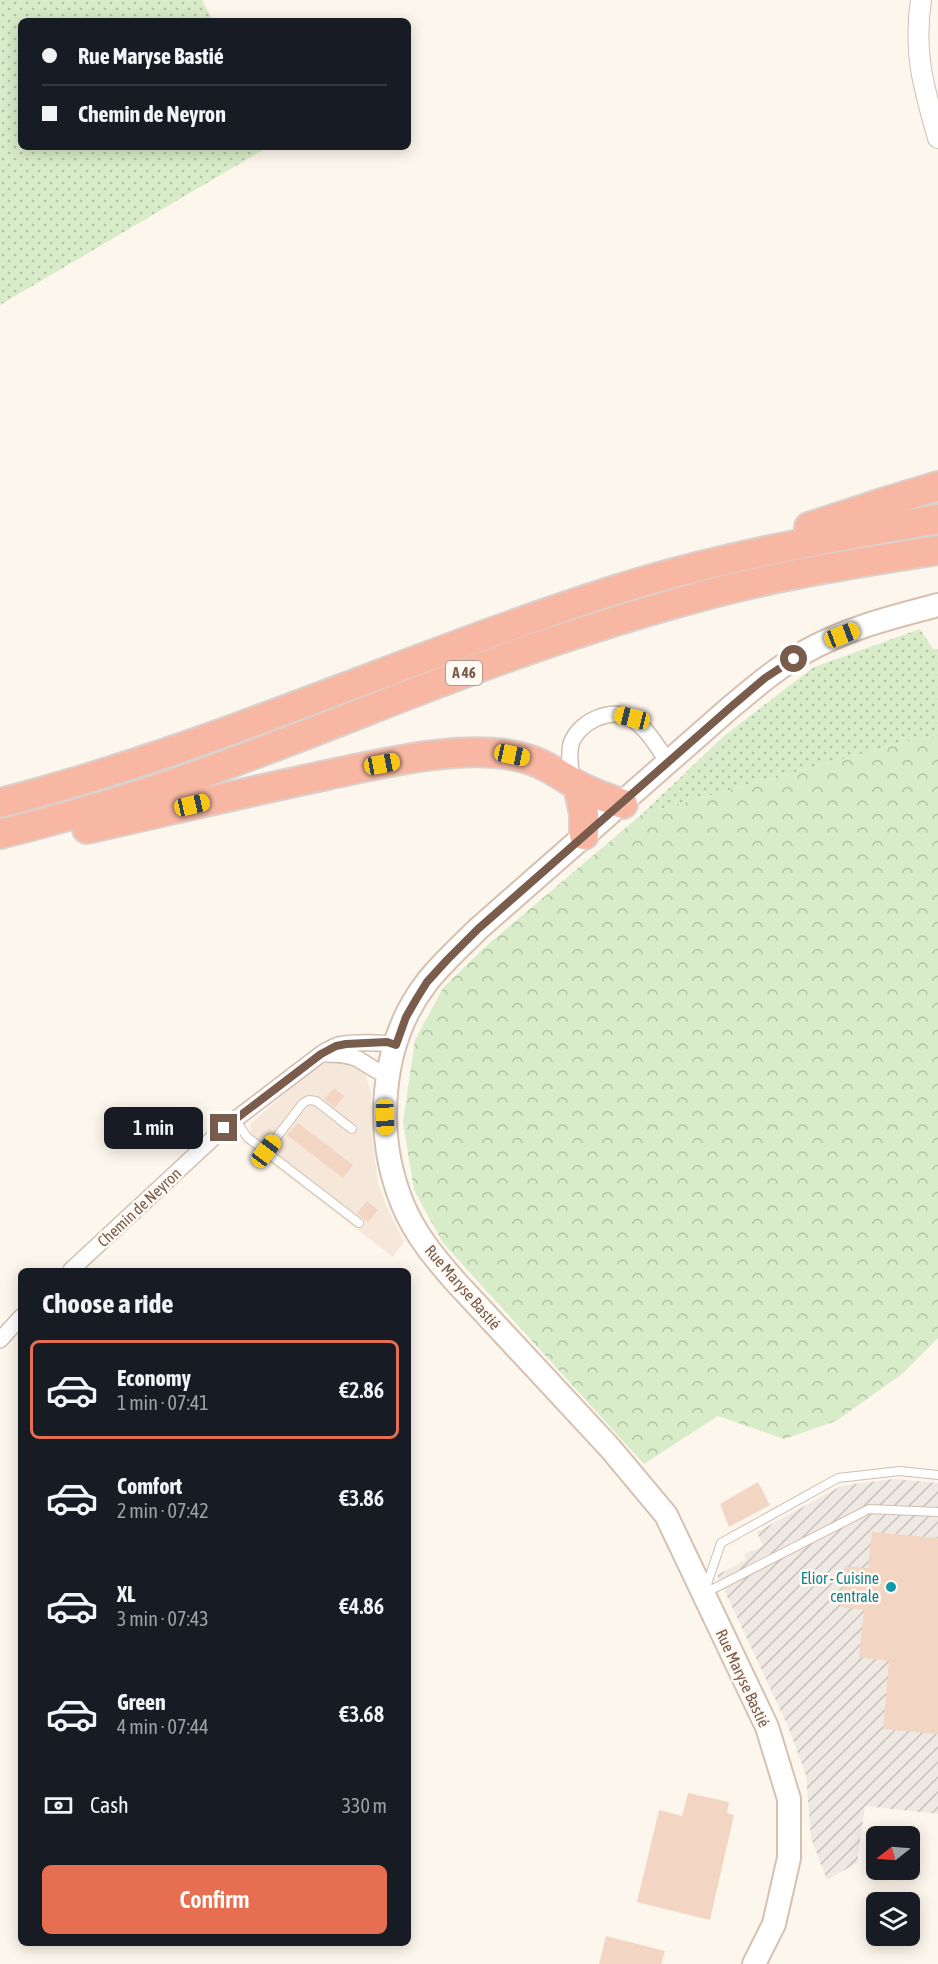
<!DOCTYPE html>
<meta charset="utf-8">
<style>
body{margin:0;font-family:"Asap Condensed",sans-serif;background:#20242c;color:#f1f3f6;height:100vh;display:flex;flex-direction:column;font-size:22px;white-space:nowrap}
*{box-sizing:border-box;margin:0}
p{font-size:20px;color:#9ea1a6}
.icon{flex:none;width:33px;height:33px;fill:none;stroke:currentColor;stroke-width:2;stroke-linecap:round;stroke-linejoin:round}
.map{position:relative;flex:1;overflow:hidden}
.details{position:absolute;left:18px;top:1268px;width:393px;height:678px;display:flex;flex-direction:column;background:#171b24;border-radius:9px;box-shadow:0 3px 15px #0003}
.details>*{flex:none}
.top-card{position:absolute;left:18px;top:18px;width:393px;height:132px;border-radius:9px;box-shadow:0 3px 15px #0003;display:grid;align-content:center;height:132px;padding:0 24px;background:#171b24}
.needle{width:39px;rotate:253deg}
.tools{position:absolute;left:866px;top:1826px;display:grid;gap:12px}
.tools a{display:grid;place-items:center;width:54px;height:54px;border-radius:9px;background:#171b24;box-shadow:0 3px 15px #0003;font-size:30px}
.end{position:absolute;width:27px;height:27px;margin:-14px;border:8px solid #7a5c4d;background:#fff;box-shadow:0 0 0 3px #fff}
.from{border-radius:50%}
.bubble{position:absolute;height:42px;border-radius:9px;background:#171b24;box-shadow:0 3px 15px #0003;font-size:20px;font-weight:600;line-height:42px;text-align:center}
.car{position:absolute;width:18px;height:36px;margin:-18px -9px;border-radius:8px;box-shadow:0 0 4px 2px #0007;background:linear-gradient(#f5c518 24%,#345 0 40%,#f5c518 0 76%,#345 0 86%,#f5c518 0)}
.top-card b{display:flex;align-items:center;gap:21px;height:57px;font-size:22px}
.top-card b+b{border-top:2px solid #363941}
.top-card i{width:15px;height:15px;background:#f1f3f6}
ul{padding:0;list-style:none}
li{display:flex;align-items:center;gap:18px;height:99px;margin:0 12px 9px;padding:0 12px;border:3px solid transparent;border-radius:9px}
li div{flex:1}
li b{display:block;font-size:22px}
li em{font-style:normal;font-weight:600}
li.on{border-color:#e76f51}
li>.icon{width:54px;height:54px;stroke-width:1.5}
h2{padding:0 24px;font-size:27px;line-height:72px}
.pay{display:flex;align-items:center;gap:15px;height:66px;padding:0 24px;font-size:22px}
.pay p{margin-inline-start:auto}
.button{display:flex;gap:12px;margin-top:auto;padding:12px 24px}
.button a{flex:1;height:69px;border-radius:9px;background:#e76f51;color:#fff;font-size:24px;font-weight:600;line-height:69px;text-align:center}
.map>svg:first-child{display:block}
.residential{fill:#f5e8da}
.industrial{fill:url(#industrial-furrows)}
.grass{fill:url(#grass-dots)}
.forest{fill:url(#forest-crowns)}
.building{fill:#f3d5c3}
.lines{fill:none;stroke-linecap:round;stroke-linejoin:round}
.service-casing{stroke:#d1beb0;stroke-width:10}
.minor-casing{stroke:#d1beb0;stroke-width:18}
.tertiary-casing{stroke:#d1beb0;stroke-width:22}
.secondary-casing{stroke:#d6c0b0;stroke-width:26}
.motorway-casing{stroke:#dad1cd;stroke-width:32}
.service{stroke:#fff;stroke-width:8}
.minor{stroke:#fff;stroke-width:15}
.tertiary{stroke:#fff;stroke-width:20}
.secondary{stroke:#fff;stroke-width:22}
.motorway{stroke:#f7b7a3;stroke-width:28}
.route{stroke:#7a5c4d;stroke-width:8}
.culture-dot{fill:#0f9aa8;stroke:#fffaf3;stroke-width:2}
.labels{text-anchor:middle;stroke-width:5;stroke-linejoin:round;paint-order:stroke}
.shield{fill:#fffaf3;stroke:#a28b7f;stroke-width:1.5}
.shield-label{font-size:15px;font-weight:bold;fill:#7a5c4d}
.street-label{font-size:16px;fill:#7a5c4d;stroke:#fffaf3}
.culture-label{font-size:16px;fill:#0d838f;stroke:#fffaf3;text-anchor:end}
</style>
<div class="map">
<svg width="938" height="1964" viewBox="0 0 938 1964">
<defs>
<pattern id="industrial-furrows" width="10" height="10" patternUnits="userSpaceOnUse" patternTransform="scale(1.5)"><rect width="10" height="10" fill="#efe9e4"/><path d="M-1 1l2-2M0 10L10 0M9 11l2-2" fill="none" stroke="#c7c0bb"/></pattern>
<pattern id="grass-dots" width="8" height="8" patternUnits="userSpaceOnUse" patternTransform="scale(1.5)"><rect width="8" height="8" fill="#d8ecc9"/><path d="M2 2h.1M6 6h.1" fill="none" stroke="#b4c2a5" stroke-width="1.8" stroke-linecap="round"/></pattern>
<pattern id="forest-crowns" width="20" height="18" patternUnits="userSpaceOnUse" patternTransform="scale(1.5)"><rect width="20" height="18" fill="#d8ecc9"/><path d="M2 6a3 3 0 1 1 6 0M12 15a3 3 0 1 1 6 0" fill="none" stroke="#b4c2a5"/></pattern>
</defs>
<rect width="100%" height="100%" fill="#fdf6ec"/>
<polygon class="residential" points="333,1062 346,1063 357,1068 365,1074 371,1092 371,1130 378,1183 386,1205 404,1242 393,1257 243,1142 251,1132 250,1124 311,1071 323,1064"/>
<polygon class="industrial" points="893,1479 938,1483 938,1814 865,1806 857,1863 827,1880 811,1838 806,1775 787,1724 717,1575 746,1560 744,1554 763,1546 757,1532 841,1486"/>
<g class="grass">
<polygon points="0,0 202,0 213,21 21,21 21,147 268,147 0,305"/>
<polygon points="920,629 933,649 938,649 938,737 920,738 642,814 724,736 814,667"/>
</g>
<polygon class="forest" points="938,737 938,1338 902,1374 836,1421 784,1439 718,1416 644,1464 443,1243 414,1190 403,1122 415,1040 443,988 485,947 642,814 920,738"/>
<g class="building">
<polygon points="334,1088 344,1096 335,1108 324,1099"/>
<polygon points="298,1123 353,1165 343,1178 287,1135"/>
<polygon points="367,1201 378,1210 368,1222 357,1213"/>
<polygon points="758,1482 770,1505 729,1527 720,1504"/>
<polygon points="872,1532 938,1538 938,1734 883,1729 889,1661 859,1657 864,1610 841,1607 845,1566 868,1568"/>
<polygon points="688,1793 729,1802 727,1813 734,1815 710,1920 637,1902 659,1810 682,1816"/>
<polygon points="606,1936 665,1951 661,1964 599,1964"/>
</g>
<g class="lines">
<defs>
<g id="service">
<polyline points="235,1119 247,1137 359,1223"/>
<polyline points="266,1151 303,1103 309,1100 316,1101 352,1129"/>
<polyline points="706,1587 721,1543 838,1478 900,1471 938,1475"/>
<polyline points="705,1593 869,1509 938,1512"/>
</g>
<g id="minor">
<path d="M572,782C571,770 568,756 571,744C578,722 611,706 632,719C647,728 658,748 668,762"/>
<path d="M324,1054C335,1054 347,1054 358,1059C368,1065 377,1072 388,1076"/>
<path d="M71,1270L224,1128L321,1054C326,1051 332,1047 338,1045C350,1042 384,1042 396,1045"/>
<polyline points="0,1340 21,1317"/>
</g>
<path id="tertiary" d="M921,0C913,53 924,89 938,138"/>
<path id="secondary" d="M754,1964L774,1924L789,1858V1799L767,1727L666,1515L610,1448L454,1280C434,1257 415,1234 403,1205C374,1135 379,1044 427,982C442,963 461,946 478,929L732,706C755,687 777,668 803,653C844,629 892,617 938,605"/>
<g id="motorway">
<polyline points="809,527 882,503 938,486"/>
<polyline points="578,786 584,814 584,835"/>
<path d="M0,803C208,750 402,659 606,593C714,558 826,538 938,519"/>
<path d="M87,829C167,811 247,792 327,775C381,764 457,745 511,755C540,760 553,771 577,785C590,793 608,798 623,804"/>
<path d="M0,834C64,818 127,800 189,778C309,736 425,685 545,644C593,628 642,612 691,599C772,576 855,563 938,550"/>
</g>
</defs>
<use href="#service" class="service-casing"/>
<use href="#minor" class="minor-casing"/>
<use href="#tertiary" class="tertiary-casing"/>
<use href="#secondary" class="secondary-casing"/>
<use href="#motorway" class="motorway-casing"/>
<use href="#service" class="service"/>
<use href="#minor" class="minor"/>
<use href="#tertiary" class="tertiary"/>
<use href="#secondary" class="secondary"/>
<use href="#motorway" class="motorway"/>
</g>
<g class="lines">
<polyline class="route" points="224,1128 321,1054 336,1046 346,1044 387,1042 396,1045 406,1017 417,998 427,982 447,960 478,929 732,706 765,678 794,659"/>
</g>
<circle class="culture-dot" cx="891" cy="1587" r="6"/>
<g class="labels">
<rect class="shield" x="446" y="661" width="36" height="24" rx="4.5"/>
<g class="shield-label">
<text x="464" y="678">A 46</text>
</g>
<g class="street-label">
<text transform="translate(139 1207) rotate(-43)" y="6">Chemin de Neyron</text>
<text transform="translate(463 1287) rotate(49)" y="6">Rue Maryse Bastié</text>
<text transform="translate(743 1678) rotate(65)" y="6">Rue Maryse Bastié</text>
</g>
<g class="culture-label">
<text x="879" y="1584">Elior - Cuisine<tspan x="879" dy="18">centrale</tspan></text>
</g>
</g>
</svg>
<div class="tools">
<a><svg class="needle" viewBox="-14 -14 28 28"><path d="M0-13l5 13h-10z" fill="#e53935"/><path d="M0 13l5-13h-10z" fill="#9ea1a6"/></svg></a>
<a><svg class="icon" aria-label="layers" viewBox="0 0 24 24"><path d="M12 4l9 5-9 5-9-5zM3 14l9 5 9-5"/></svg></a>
</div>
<i class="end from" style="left:794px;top:659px"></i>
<i class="end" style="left:224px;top:1128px"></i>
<div class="bubble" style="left:104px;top:1107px;width:99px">1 min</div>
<i class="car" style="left:842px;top:635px;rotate:69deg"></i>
<i class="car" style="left:632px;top:718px;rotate:284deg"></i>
<i class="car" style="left:512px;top:755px;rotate:102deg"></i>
<i class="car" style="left:382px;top:764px;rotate:79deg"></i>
<i class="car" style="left:192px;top:805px;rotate:77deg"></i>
<i class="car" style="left:385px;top:1117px;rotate:178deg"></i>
<i class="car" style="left:266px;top:1151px;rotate:37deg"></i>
<div class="top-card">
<b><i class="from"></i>Rue Maryse Bastié</b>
<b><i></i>Chemin de Neyron</b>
</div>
<section class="details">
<h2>Choose a ride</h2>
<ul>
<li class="on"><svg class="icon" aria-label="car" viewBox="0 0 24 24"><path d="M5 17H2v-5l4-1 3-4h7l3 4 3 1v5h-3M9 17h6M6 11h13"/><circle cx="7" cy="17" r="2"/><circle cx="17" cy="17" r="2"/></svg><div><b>Economy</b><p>1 min · 07:41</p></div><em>€2.86</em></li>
<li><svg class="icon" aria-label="car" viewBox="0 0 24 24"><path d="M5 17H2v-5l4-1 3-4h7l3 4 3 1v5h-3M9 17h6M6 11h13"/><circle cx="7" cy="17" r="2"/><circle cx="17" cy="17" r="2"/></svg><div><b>Comfort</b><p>2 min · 07:42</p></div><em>€3.86</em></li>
<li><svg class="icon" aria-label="car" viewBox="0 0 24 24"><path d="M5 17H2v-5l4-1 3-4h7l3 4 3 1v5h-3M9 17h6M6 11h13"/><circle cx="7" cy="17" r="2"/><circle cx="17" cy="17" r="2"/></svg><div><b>XL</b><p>3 min · 07:43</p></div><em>€4.86</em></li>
<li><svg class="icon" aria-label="car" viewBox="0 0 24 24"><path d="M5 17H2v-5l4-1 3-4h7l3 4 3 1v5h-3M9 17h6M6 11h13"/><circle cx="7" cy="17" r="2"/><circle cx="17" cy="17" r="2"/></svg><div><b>Green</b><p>4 min · 07:44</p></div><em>€3.68</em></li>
</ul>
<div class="pay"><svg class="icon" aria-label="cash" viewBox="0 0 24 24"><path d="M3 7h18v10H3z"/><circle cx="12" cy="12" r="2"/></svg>Cash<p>330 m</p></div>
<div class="button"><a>Confirm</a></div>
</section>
</div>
